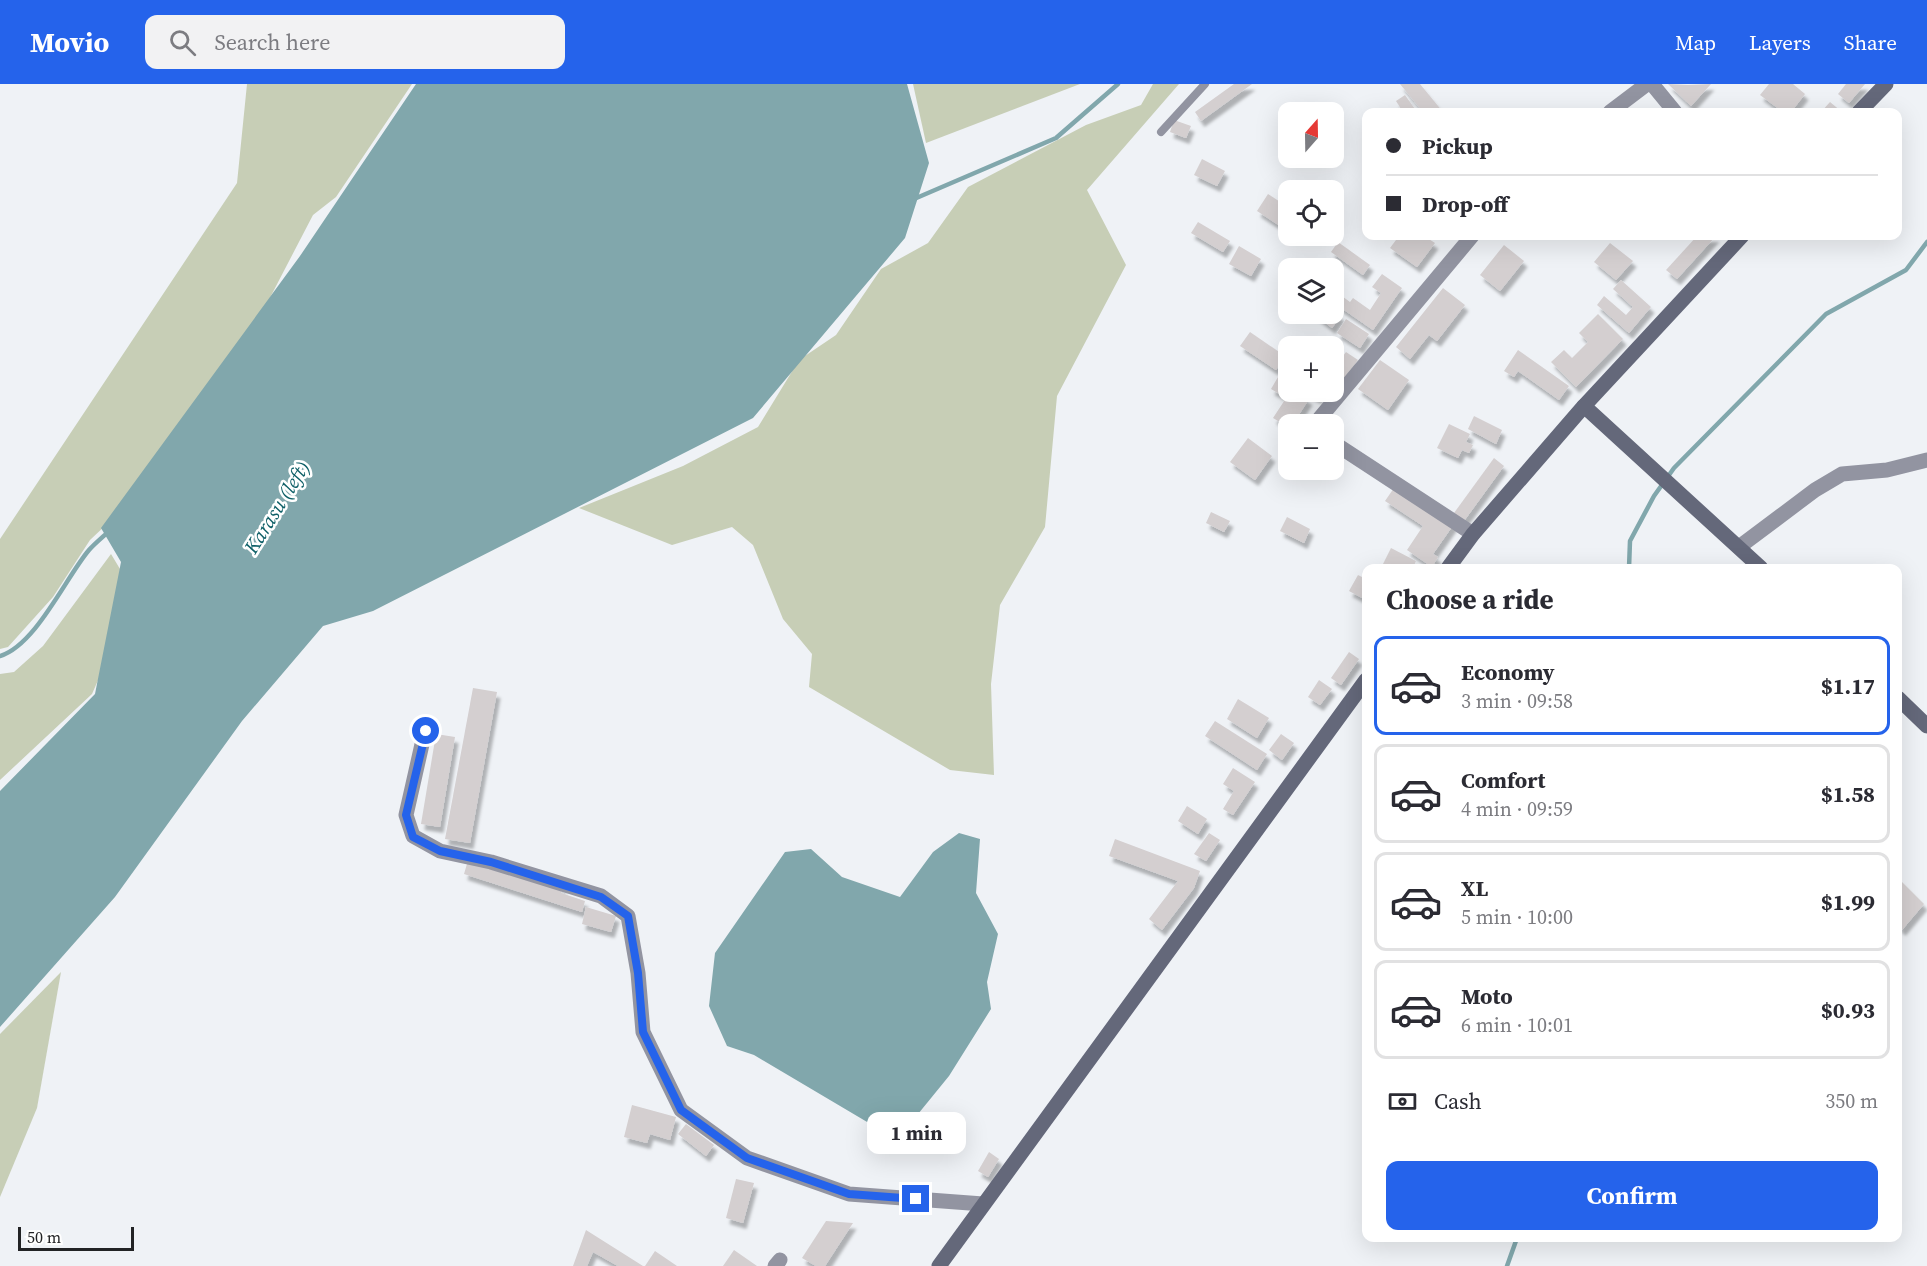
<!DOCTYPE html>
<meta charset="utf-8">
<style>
body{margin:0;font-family:"Source Serif 4",serif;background:#f2f2f3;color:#2b2b33;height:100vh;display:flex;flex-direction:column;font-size:22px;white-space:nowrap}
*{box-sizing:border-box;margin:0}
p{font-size:20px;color:#7c7c81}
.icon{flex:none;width:33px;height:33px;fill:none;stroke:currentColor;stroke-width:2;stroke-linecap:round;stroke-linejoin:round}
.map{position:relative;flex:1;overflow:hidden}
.panel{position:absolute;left:1362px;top:480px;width:540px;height:678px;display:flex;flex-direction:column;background:#fff;border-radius:12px;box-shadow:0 6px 24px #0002}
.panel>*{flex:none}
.banner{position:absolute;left:1362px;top:24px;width:540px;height:132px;border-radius:12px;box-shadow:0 6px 24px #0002;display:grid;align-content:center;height:132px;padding:0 24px;background:#fff}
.needle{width:39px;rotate:20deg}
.controls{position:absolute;left:1278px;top:18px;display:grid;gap:12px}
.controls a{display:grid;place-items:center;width:66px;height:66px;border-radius:12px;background:#fff;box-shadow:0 6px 24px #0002;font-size:30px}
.scale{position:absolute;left:18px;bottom:15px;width:116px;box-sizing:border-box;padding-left:6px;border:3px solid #222325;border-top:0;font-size:16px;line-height:21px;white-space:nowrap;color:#222325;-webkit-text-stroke:4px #fff;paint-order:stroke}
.end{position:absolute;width:27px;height:27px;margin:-14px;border:8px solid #2563eb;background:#fff;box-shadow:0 0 0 3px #fff}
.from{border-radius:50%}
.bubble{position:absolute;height:42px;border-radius:12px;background:#fff;box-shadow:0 6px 24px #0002;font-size:20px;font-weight:700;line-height:42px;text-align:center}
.banner b{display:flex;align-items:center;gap:21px;height:57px;font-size:22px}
.banner b+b{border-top:2px solid #e1e1e2}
.banner i{width:15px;height:15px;background:#2b2b33}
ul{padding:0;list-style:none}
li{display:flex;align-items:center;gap:18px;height:99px;margin:0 12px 9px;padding:0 12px;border:3px solid #e1e1e2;border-radius:12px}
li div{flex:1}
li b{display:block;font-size:22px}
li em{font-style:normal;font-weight:700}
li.active{border-color:#2563eb}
li>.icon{width:54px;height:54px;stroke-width:1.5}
h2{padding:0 24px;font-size:27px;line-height:72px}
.pay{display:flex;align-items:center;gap:15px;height:66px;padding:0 24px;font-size:22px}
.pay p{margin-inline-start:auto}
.action{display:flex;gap:12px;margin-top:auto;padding:12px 24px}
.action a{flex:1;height:69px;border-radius:12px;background:#2563eb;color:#fff;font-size:24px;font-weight:700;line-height:69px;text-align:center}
header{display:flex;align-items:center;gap:36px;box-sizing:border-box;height:84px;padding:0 30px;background:#2563eb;color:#fff}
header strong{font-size:28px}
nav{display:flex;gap:33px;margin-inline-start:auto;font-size:21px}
.search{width:420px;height:54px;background:#f2f2f3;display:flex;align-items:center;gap:15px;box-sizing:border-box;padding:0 21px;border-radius:12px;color:#7c7c81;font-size:22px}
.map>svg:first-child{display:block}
.green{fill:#c7ceb6}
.water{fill:#81a7ac}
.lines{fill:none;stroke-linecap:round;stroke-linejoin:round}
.stream{stroke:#81a7ac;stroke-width:4.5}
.building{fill:#d4cfd0;filter:url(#shadow)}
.lane{stroke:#9294a1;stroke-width:8}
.street{stroke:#9294a1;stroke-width:15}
.secondary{stroke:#64687a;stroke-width:15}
.route{stroke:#2563eb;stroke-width:8}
.labels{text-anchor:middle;stroke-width:5;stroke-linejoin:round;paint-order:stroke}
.water-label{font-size:20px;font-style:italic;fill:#0f6068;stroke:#fff}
</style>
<header>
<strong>Movio</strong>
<div class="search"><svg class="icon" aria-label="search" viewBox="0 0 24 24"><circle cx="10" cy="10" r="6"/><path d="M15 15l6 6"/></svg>Search here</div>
<nav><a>Map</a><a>Layers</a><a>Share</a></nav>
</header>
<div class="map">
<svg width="1927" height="1182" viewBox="0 0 1927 1182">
<defs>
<filter id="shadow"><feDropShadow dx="3.5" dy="6" stdDeviation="1.5" flood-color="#0004"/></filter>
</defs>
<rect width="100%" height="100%" fill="#eff2f6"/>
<g class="green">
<polygon points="247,0 412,0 336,113 313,131 249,254 124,424 90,456 53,513 8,563 0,565 0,455 237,99"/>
<polygon points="913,0 1080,0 926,59"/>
<polygon points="1153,0 1179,0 1087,106 1126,181 1057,312 1045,443 1000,521 991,600 994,691 950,686 809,603 812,570 783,535 753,461 732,443 672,461 579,424 683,382 758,343 799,276 836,251 881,185 928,159 968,103 1086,41 1141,21"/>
<polygon points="111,470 120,485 110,569 92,610 0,696 0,590 14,588 43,562"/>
<polygon points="61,888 37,1024 0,1113 0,950"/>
</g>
<g class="water">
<polygon points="416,0 907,0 929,79 905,154 753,334 373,527 323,542 242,637 115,813 0,943 0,707 95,610 121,478 101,444 300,172"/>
<polygon points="959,749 980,755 976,809 998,850 987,898 991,925 949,992 905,1046 884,1048 754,971 727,962 709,922 715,869 785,768 811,765 842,793 900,813 933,768"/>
</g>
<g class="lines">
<g class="stream">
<polyline points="914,115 1056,54 1118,0"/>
<polyline points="1629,484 1630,457 1654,412 1674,384 1826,230 1906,186 1927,158"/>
<path d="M0,572C36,561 66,493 89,466C95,459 103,453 109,447"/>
<polyline points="1507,1182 1517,1154"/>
</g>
</g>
<g class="building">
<polygon points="1234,0 1252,0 1201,37 1195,28"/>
<polygon points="1400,0 1420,0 1443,28 1423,28"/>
<polygon points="1668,0 1688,1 1711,0 1691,22"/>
<polygon points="1769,0 1793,0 1805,10 1791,28 1783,28 1760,11"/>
<polygon points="1846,0 1865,0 1849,19 1838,10"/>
<polygon points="1405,11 1417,28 1403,28 1396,17"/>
<polygon points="1830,18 1842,28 1821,28"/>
<polygon points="1174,36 1191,42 1186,54 1170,48"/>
<polygon points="1202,75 1225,87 1217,102 1194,91"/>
<polygon points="1268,110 1288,123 1288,135 1283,144 1257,127"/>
<polygon points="1198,138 1230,157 1223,168 1191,149"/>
<polygon points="1399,152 1424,152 1435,159 1417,183 1390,164"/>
<polygon points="1697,152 1716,152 1677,195 1666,186"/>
<polygon points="1338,158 1370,181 1363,191 1331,168"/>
<polygon points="1610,159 1633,177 1616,196 1594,178"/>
<polygon points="1504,161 1524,177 1500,207 1480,191"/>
<polygon points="1239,162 1261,175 1251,192 1229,180"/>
<polygon points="1382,190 1402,204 1373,246 1334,219 1334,209 1335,207 1350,218 1353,214 1370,226 1381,209 1372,203"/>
<polygon points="1621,196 1651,223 1629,249 1597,221 1604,212 1626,231 1633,223 1613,205"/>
<polygon points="1443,204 1465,221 1437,257 1429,251 1410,275 1396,263"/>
<polygon points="1334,226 1341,232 1332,244 1314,230 1334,230"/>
<polygon points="1598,230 1623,255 1576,303 1551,278 1564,266 1572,274 1588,258 1579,249"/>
<polygon points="1346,235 1369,250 1360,264 1337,249"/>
<polygon points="1250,248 1285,272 1276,286 1240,262"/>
<polygon points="1518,266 1569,302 1559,316 1518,287 1514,293 1504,287"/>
<polygon points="1346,268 1358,276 1343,295 1334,287 1334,284"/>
<polygon points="1288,276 1288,302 1283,312 1271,305"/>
<polygon points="1380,276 1409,296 1388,326 1358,305"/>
<polygon points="1290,308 1297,308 1309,315 1293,340 1288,340 1288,343 1273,334"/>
<polygon points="1305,308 1322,308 1318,314"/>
<polygon points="1474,332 1502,346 1496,360 1468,345"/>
<polygon points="1449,340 1470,350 1466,358 1473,361 1469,369 1462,366 1458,374 1437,364"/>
<polygon points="1248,354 1272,372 1255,396 1230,378"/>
<polygon points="1494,374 1504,382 1464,437 1454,429"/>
<polygon points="1396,401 1454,440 1433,470 1438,473 1432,483 1407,466 1423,442 1385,417"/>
<polygon points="1211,428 1230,437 1224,448 1206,439"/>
<polygon points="1287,433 1310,445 1304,459 1280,447"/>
<polygon points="1391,464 1416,477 1413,484 1381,484"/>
<polygon points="1358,491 1366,495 1366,516 1349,507"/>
<polygon points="1349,568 1359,575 1341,601 1331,594"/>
<polygon points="1319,596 1332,605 1320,621 1308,613"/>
<polygon points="473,604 497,608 470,759 445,755"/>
<polygon points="1238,615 1269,634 1257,654 1227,635"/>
<polygon points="1215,637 1267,670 1257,686 1205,652"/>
<polygon points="436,650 455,653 440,743 421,740"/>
<polygon points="1281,650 1294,659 1282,676 1269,666"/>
<polygon points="1233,684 1255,698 1233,731 1223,725 1234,707 1223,700"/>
<polygon points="1187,722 1207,735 1198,750 1178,737"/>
<polygon points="1209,749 1220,756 1206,777 1194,770"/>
<polygon points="1115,755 1200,787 1194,804 1162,846 1149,835 1178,797 1109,772"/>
<polygon points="469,773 563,804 561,809 585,817 582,828 464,790"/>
<polygon points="1898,794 1924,820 1902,846 1898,842"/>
<polygon points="586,823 616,832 611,848 582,840"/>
<polygon points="632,1021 676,1033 670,1056 650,1050 647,1059 624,1053"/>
<polygon points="686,1040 714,1061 706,1072 678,1050"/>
<polygon points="989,1068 999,1075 988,1093 978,1087"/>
<polygon points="736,1095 754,1099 743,1139 726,1134"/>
<polygon points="826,1137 853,1139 825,1182 816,1182 802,1174"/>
<polygon points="586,1146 643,1182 618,1182 593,1168 587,1182 573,1182"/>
<polygon points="734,1166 757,1182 723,1182"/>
<polygon points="655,1167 677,1182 645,1182"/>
</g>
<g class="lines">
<polyline class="lane" points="1161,48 1205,0"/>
<g class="street">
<polyline points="1652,0 1675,28"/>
<polyline points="1610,28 1647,0"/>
<polyline points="1318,340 1319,335 1472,152"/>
<polyline points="1334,359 1473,450"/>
<polyline points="1739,463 1815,406 1842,390 1887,386 1927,376"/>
<polyline points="425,647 406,731 413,752 440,767 491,778 601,812 628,832 638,889 643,948 681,1026 747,1074 849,1110 983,1120"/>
<polyline points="775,1182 780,1176"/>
</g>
<g class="secondary">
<polyline points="1859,28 1886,0"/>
<polyline points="1584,322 1761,484"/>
<polyline points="1448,484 1473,450 1584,322 1742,152"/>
<polyline points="1898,614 1927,642"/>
<polyline points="939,1182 1366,596"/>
</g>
</g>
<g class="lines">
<polyline class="route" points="426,647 406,731 413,753 440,767 491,778 601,813 628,832 638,889 643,948 681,1026 747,1074 849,1110 916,1115"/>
</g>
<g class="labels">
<g class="water-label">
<text transform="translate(277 423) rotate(-58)" y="7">Karasu (left)</text>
</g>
</g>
</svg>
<div class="controls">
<a><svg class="needle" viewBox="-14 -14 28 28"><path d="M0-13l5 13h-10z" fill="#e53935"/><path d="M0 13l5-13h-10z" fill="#7c7c81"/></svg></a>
<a><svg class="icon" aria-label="locate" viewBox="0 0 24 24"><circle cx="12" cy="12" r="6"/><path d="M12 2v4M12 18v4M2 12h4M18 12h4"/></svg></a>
<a><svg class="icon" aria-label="layers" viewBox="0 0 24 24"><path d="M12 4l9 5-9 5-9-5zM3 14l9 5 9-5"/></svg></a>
<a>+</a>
<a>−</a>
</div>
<div class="scale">50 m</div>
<i class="end from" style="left:426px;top:647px"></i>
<i class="end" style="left:916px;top:1115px"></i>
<div class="bubble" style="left:867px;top:1028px;width:99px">1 min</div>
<div class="banner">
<b><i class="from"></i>Pickup</b>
<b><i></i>Drop-off</b>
</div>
<section class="panel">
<h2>Choose a ride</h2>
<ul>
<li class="active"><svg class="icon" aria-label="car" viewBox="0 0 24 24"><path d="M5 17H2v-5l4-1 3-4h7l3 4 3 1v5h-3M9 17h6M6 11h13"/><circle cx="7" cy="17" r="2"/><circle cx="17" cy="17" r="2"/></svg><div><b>Economy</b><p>3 min · 09:58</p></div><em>$1.17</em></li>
<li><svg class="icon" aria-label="car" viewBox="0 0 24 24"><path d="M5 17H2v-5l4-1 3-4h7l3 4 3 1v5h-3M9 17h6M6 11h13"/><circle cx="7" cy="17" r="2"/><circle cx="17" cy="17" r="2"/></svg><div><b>Comfort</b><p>4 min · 09:59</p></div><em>$1.58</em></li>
<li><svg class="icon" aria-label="car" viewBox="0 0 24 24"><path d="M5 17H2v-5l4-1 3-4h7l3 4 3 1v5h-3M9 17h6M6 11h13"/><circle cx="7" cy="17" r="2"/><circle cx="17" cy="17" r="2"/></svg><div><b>XL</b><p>5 min · 10:00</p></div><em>$1.99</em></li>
<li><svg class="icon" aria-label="car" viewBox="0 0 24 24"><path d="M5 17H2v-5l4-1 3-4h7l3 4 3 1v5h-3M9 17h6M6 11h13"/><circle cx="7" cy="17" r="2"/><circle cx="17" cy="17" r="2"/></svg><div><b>Moto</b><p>6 min · 10:01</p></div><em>$0.93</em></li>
</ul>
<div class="pay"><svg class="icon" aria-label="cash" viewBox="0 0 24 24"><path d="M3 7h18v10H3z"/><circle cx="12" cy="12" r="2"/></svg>Cash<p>350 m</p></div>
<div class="action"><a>Confirm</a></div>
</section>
</div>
